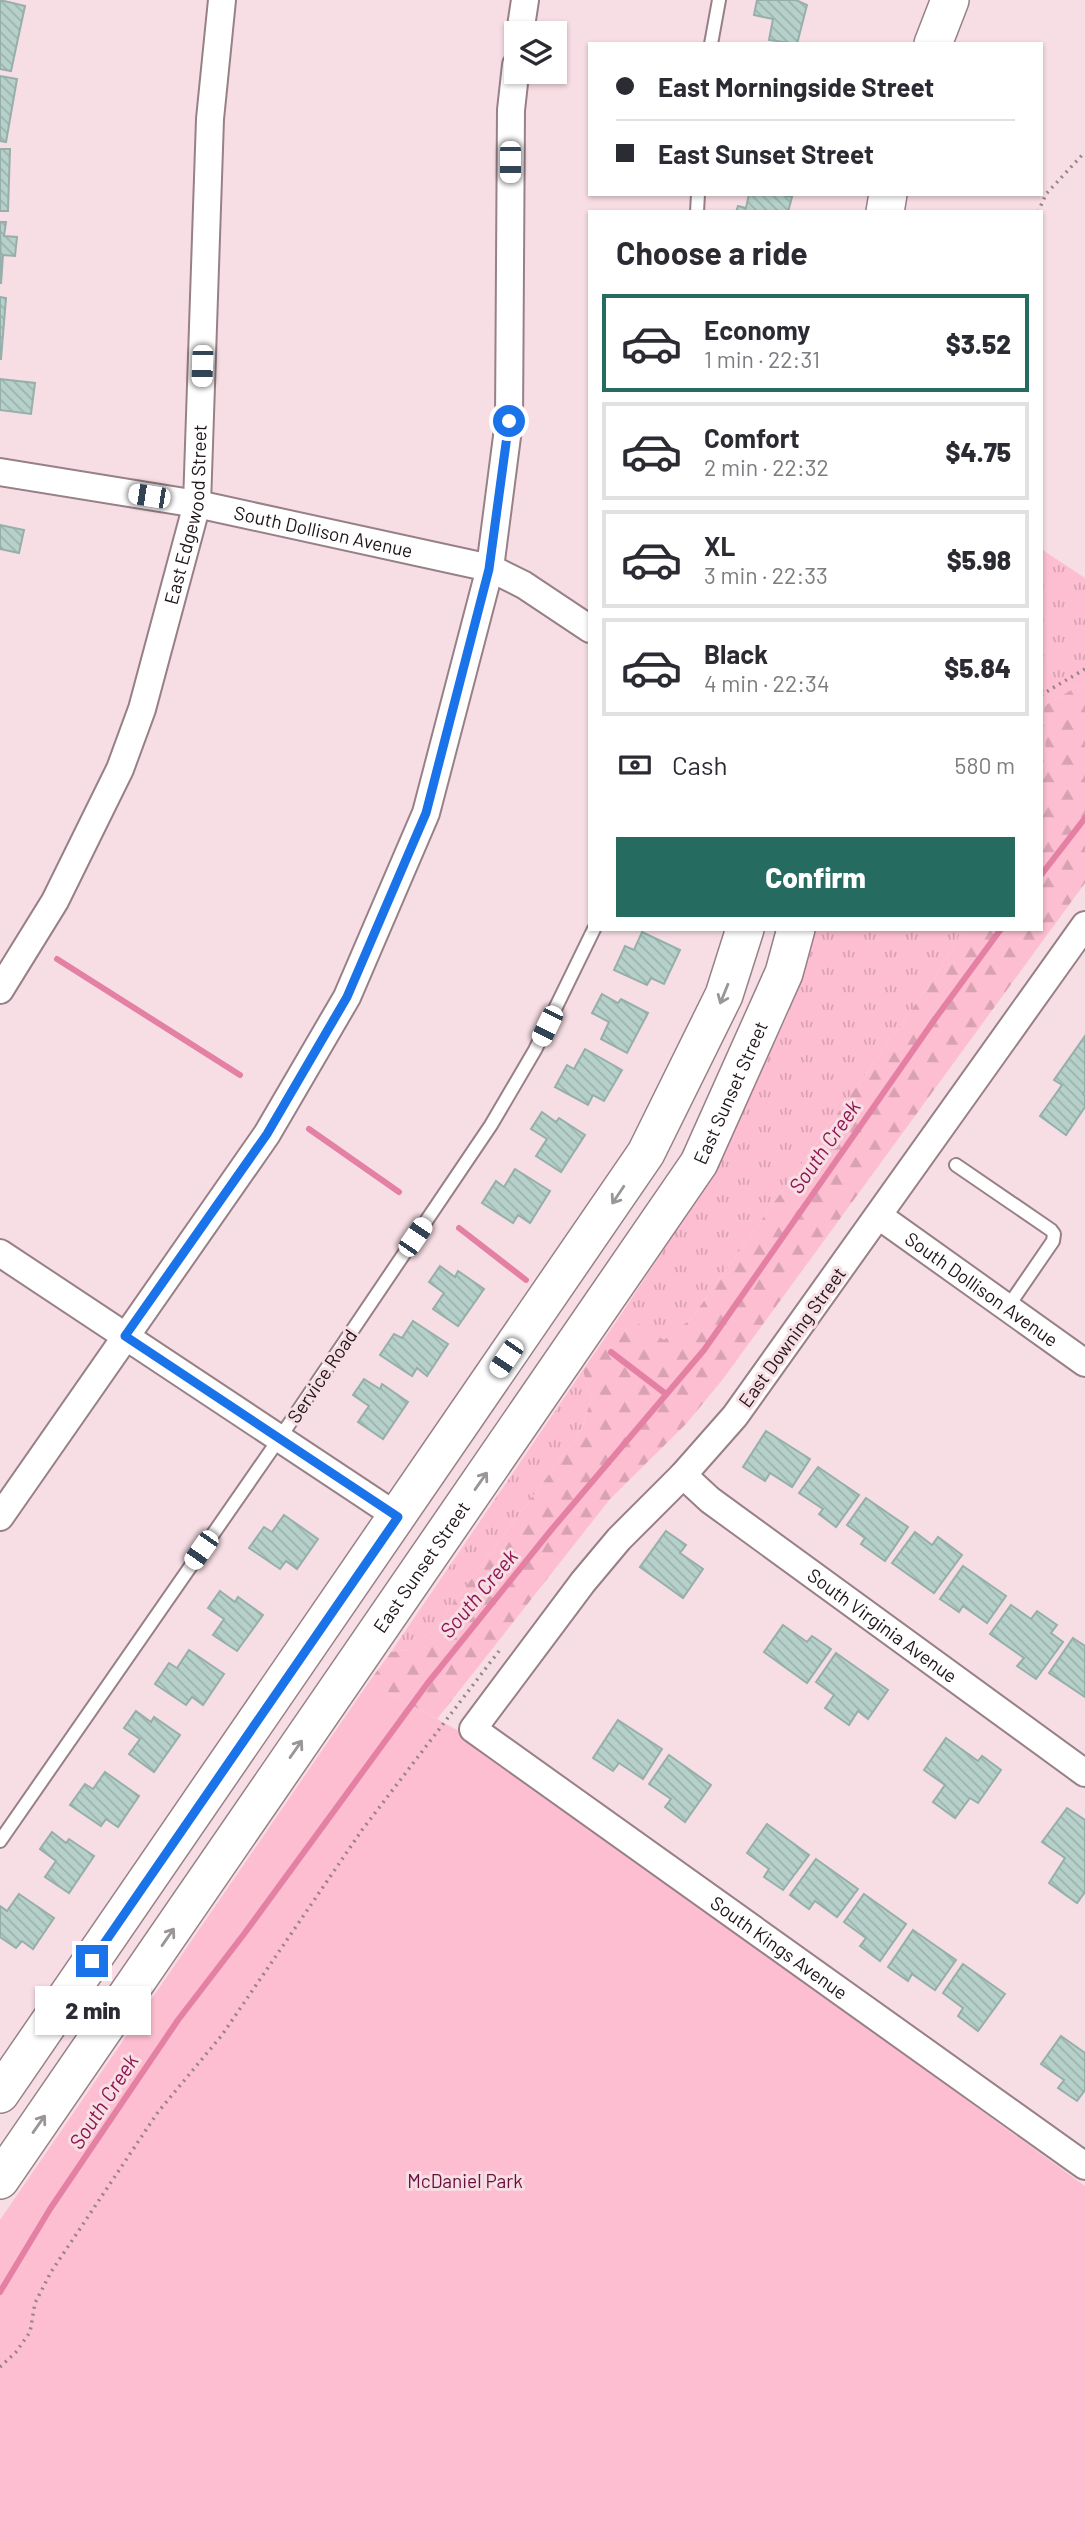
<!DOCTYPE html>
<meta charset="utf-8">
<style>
body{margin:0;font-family:Barlow,sans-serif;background:#f2f2f3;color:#2b2b33;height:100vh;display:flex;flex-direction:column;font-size:26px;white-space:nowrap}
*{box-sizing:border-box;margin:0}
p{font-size:23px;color:#7c7c81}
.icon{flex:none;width:38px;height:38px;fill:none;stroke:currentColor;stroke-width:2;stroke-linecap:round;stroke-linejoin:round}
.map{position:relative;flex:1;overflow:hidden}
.sheet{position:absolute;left:588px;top:210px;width:455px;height:721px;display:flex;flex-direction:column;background:#fff;border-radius:0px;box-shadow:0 2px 5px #0004}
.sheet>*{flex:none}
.banner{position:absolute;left:588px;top:42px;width:455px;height:154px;border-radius:0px;box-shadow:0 2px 5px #0004;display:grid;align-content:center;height:154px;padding:0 28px;background:#fff}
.buttons{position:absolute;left:504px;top:21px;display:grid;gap:14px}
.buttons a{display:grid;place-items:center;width:63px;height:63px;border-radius:0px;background:#fff;box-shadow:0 2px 5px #0004;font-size:35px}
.end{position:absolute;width:32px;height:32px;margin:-16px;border:9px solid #1a73e8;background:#fff;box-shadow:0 0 0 4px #fff}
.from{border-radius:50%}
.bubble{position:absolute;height:49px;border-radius:0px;background:#fff;box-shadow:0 2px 5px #0004;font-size:23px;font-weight:800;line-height:49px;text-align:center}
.car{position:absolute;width:21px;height:42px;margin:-21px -10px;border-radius:9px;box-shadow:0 0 5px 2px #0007;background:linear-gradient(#fff 24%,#345 0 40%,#fff 0 76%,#345 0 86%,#fff 0)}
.banner b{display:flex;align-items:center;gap:24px;height:66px;font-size:26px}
.banner b+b{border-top:2px solid #e1e1e2}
.banner i{width:18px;height:18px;background:#2b2b33}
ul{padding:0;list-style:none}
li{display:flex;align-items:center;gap:21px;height:98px;margin:0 14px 10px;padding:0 14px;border:4px solid #e1e1e2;border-radius:0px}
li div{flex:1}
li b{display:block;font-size:26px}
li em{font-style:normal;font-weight:800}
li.active{border-color:#256b60}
li>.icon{width:63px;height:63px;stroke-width:1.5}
h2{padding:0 28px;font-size:32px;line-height:84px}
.pay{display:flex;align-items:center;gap:18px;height:77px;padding:0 28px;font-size:26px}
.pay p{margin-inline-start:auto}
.cta{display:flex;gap:14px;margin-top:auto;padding:14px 28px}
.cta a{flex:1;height:80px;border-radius:0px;background:#256b60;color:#fff;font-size:28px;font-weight:800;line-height:80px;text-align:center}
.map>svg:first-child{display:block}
.grass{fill:url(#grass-tufts)}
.forest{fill:url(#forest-firs)}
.park{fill:#fdbed1}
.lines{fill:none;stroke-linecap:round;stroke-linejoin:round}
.stream{stroke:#e480a3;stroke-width:6}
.building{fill:url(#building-back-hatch);stroke:#96afaa;stroke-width:2}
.lane-casing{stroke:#978087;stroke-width:16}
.street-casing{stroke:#978087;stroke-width:30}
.secondary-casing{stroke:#978087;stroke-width:40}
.path{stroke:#968489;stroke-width:3.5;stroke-dasharray:2 5;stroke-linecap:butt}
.lane{stroke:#fff;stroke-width:12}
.street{stroke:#fff;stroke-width:26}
.secondary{stroke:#fff;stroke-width:37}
.oneway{stroke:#9a9697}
.route{stroke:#1a73e8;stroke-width:9}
.labels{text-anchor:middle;stroke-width:6;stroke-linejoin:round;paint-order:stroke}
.street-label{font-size:19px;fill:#1e1518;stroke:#f7dee5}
.park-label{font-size:19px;fill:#690e39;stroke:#f7dee5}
.water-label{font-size:21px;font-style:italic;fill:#8e154f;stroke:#f7dee5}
</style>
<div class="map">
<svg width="1085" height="2542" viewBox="0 0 1085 2542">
<defs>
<pattern id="grass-tufts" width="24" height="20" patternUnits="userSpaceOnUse" patternTransform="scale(1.75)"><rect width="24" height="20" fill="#fdbed1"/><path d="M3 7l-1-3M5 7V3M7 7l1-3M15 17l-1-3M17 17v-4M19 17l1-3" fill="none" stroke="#d8a2b3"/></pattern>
<pattern id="forest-firs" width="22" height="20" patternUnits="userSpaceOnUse" patternTransform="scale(1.75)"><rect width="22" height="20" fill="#fdbed1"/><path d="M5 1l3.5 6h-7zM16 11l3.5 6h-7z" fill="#d8a2b3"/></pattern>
<pattern id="building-back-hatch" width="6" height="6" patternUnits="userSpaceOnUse" patternTransform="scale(1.75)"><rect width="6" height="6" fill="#b6d0ca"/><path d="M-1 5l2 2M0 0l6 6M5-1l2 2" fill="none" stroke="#9cb2ad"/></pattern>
</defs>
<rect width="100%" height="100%" fill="#f7dee5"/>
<g class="grass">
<polygon points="1041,549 1085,578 1085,682 1044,706 1046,760 1041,775"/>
<polygon points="817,929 963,929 939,971 691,1319 664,1341 622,1313 670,1240 719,1158 744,1107 789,1012"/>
<polygon points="583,1370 591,1400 581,1431 436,1627 410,1650 391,1652"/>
</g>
<polygon class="forest" points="1085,682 1085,883 723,1379 686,1424 610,1499 437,1719 369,1682 391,1652 410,1650 436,1627 581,1431 591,1400 583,1370 622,1313 664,1340 691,1319 939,971 963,929 1041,929 1041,775 1046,760 1044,706"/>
<polygon class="park" points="369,1682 468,1736 1085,2186 1085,2542 0,2542 0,2220"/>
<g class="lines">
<g class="stream">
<polyline points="1041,875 1085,818"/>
<polyline points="57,959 240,1075"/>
<polyline points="309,1129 399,1192"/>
<polyline points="459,1228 526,1280"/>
<polyline points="611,1352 666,1394"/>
<polyline points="0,2292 50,2209 178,2020 244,1934 427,1684 552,1529 704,1350 935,1019 1001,929"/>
</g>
</g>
<g class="building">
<polygon points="0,0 25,6 11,71 0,69"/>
<polygon points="757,0 796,0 807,5 797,44 769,40 773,19 754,15"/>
<polygon points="0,76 17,79 6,142 0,141"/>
<polygon points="0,149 10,149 8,211 0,211"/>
<polygon points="749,194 780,194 792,197 788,212 736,212 738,206 746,208"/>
<polygon points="0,222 6,222 4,236 17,237 15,256 3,255 1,284"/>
<polygon points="0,297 6,298 1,359 0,359"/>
<polygon points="0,379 35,383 31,414 0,410"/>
<polygon points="0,525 24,530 19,553 0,549"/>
<polygon points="642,932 680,950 664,984 651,978 647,985 614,970 625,946 634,950"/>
<polygon points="602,994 618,1003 621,999 648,1013 627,1053 601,1039 609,1022 592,1013"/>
<polygon points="1085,1036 1085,1091 1083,1094 1085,1096 1085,1107 1066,1135 1040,1116 1062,1085 1054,1080"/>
<polygon points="585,1049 622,1070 604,1101 593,1095 588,1105 555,1087 567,1065 574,1069"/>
<polygon points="542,1112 556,1122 559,1118 585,1135 561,1172 536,1156 547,1139 531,1129"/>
<polygon points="515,1169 550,1191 530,1223 518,1215 513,1223 482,1203 496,1181 504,1187"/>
<polygon points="440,1266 455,1277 458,1271 484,1289 458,1326 433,1309 444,1293 429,1282"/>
<polygon points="413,1321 448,1344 427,1376 417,1368 412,1376 380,1355 394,1334 402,1338"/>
<polygon points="364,1379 380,1389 382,1384 408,1402 383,1439 358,1422 369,1406 353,1395"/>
<polygon points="766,1431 810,1459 792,1487 770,1473 765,1481 743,1467"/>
<polygon points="818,1467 859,1495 836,1527 819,1514 823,1509 799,1493"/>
<polygon points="866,1498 908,1527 885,1561 861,1544 865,1538 847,1525"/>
<polygon points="284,1515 318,1539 297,1569 286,1561 280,1569 249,1548 264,1527 272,1532"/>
<polygon points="666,1531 686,1545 680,1553 703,1569 683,1598 640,1567"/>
<polygon points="915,1532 932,1545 938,1537 962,1555 934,1593 892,1563"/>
<polygon points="963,1566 1006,1596 987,1623 963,1606 959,1612 940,1599"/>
<polygon points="220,1591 235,1602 238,1597 263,1615 237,1651 213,1635 224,1619 208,1608"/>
<polygon points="1011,1605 1031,1619 1037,1611 1057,1625 1051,1633 1063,1642 1036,1679 1017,1666 1024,1658 990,1634"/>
<polygon points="783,1625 807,1642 812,1636 831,1649 807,1683 764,1652"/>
<polygon points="1073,1638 1085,1646 1085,1697 1049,1673"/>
<polygon points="189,1650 224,1674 203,1705 192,1697 186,1705 155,1684 169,1663 177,1668"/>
<polygon points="836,1653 888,1690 868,1719 858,1711 849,1725 825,1708 834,1695 816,1682"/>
<polygon points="136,1711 151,1722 154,1717 180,1735 154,1772 129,1754 140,1739 124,1728"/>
<polygon points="618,1720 662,1749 643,1779 619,1763 613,1771 593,1758"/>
<polygon points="946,1738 978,1761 982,1756 1001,1770 978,1803 970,1798 955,1818 933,1802 945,1785 924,1770"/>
<polygon points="669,1755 711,1785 685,1822 665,1807 671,1799 649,1784"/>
<polygon points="105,1772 139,1796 118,1827 106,1819 101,1826 70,1805 85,1784 93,1789"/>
<polygon points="1067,1808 1085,1820 1085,1892 1077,1903 1049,1883 1065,1858 1042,1842"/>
<polygon points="767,1824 809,1855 783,1890 764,1877 769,1869 747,1853"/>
<polygon points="52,1832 66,1843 69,1839 94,1856 69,1893 45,1877 56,1861 40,1849"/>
<polygon points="816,1859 858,1889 837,1917 815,1901 809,1909 790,1895"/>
<polygon points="19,1894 54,1918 33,1949 22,1941 16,1948 0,1937 0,1906 7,1911"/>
<polygon points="864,1894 906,1924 880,1961 860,1946 866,1938 844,1922"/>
<polygon points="913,1930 956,1960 935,1990 912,1974 908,1981 888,1967"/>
<polygon points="963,1964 1005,1994 978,2031 958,2016 963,2008 943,1993"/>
<polygon points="1061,2036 1085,2053 1085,2090 1077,2101 1058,2088 1064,2080 1041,2064"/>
</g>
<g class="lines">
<defs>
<g id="lane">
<polyline points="711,44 719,0"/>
<polyline points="697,212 698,194"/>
<polyline points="956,1165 1051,1230 1054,1234 1053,1241 1007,1308"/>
<polyline points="0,1841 279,1439 491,1125 535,1050 594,929"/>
</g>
<g id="street">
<polyline points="520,33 525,0"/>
<path id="s1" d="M0,472L197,504L490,568L524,585L590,629"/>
<path id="s2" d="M1085,925L735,1416L683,1475L619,1539L583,1582L473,1729L1085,2166"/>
<path id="s3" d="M0,990L55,901L120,769L142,709L197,504L210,119L222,0"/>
<path id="s4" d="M879,1216L1085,1363"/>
<polyline points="0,1253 398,1517"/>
<path id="s5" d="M683,1475L710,1500L1085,1773"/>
<polyline points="0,1517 267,1134 347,997 426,813 490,568 509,421 511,110 516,65"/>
</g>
<g id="secondary">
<polyline points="933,44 950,0"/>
<polyline points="885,212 888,194"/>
<polyline points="0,2094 646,1153 724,995 745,929"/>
<path id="s6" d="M0,2180L699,1163L784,973L796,929"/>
</g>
</defs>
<use href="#lane" class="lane-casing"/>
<use href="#street" class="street-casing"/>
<use href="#secondary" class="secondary-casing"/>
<g class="path">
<polyline points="1038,212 1046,194 1085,152"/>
<polyline points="1041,695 1085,669"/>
<polyline points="0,2367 16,2352 30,2332 35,2303 51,2272 158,2112 222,2035 362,1830 499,1651"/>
</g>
<use href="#lane" class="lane"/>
<use href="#street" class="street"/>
<use href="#secondary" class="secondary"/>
</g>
<defs><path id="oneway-shaft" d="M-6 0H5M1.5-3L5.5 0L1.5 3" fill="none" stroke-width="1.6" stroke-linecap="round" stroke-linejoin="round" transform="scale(1.75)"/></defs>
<g class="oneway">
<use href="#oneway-shaft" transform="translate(724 994) rotate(112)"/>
<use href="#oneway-shaft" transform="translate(618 1195) rotate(124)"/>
<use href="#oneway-shaft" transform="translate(481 1481) rotate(-55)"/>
<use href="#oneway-shaft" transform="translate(296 1749) rotate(-55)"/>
<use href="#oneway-shaft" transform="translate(168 1937) rotate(-55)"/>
<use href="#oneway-shaft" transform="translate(39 2124) rotate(-55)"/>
</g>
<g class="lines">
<polyline class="route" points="92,1961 398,1517 125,1336 267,1134 347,997 426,813 489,569 509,421"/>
</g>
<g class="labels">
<g class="street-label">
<text dy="7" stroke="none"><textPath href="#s3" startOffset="516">East Edgewood Street</textPath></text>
<text dy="7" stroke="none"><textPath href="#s1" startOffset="329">South Dollison Avenue</textPath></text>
<text dy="7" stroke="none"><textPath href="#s6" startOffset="1311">East Sunset Street</textPath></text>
<text dy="7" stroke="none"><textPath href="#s4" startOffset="126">South Dollison Avenue</textPath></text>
<text transform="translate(792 1337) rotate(-54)" y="7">East Downing Street</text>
<text transform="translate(322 1376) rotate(-56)" y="7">Service Road</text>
<text dy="7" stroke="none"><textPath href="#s6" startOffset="744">East Sunset Street</textPath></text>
<text dy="7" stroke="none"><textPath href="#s5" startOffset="250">South Virginia Avenue</textPath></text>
<text dy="7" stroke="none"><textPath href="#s2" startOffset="1388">South Kings Avenue</textPath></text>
</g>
<g class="park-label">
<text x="465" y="2188">McDaniel Park</text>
</g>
<g class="water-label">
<text transform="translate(825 1147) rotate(-55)" y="7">South Creek</text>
<text transform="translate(479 1594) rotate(-50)" y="7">South Creek</text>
<text transform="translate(104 2102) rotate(-57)" y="7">South Creek</text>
</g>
</g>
</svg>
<div class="buttons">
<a><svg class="icon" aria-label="layers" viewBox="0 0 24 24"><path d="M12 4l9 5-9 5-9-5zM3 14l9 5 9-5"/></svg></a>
</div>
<i class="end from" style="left:509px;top:421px"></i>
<i class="end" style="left:92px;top:1961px"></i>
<div class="bubble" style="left:35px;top:1986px;width:116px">2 min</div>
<i class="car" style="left:510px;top:162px;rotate:180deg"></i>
<i class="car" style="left:202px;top:366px;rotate:182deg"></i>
<i class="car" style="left:149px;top:496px;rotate:279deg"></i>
<i class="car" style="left:547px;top:1026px;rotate:206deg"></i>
<i class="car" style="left:415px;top:1237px;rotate:34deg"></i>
<i class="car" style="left:506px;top:1358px;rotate:214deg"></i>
<i class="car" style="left:201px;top:1550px;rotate:215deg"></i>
<div class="banner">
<b><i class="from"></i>East Morningside Street</b>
<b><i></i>East Sunset Street</b>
</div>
<section class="sheet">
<h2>Choose a ride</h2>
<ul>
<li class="active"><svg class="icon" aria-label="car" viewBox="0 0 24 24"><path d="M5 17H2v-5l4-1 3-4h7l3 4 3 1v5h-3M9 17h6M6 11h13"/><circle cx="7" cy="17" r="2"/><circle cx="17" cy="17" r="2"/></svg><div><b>Economy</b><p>1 min · 22:31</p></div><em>$3.52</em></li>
<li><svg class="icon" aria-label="car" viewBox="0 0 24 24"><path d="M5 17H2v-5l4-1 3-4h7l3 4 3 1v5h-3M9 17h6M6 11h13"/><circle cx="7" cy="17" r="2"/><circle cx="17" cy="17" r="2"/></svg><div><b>Comfort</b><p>2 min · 22:32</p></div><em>$4.75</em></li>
<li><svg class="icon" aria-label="car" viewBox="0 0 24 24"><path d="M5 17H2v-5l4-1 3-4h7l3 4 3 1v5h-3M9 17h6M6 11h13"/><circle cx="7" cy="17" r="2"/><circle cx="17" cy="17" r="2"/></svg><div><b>XL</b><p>3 min · 22:33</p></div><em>$5.98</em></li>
<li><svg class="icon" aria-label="car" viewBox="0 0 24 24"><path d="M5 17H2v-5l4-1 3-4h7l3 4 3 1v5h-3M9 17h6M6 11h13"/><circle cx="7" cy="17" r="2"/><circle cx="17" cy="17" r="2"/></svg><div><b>Black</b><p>4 min · 22:34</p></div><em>$5.84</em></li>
</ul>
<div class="pay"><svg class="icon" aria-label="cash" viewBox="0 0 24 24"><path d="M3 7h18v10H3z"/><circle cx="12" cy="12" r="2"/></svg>Cash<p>580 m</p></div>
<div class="cta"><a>Confirm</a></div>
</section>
</div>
